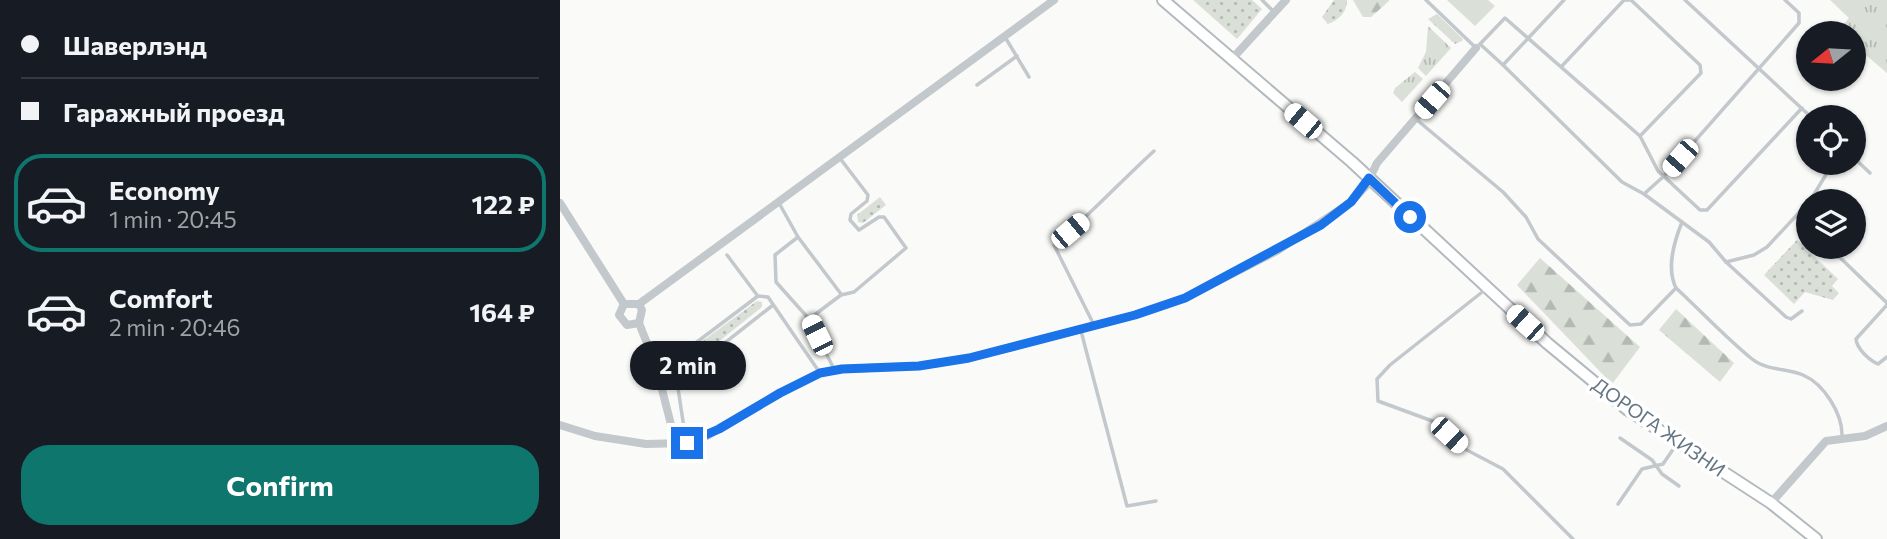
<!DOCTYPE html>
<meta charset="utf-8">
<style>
body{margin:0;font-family:Commissioner,sans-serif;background:#20242c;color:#f1f3f6;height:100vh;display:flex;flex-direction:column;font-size:26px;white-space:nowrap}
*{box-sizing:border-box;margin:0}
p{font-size:23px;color:#9ea1a6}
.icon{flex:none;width:38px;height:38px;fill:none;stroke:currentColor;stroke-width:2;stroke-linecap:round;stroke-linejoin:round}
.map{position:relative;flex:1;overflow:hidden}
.drawer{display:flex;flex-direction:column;background:#171b24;width:560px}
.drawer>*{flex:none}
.hud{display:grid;align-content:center;height:154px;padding:0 21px;background:#171b24}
.needle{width:46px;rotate:252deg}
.fabs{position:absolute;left:1236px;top:21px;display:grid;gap:14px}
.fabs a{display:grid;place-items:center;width:70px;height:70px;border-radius:50%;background:#171b24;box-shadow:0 2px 5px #0004;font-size:35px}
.end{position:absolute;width:32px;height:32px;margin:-16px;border:9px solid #1a73e8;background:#fff;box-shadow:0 0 0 4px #fff}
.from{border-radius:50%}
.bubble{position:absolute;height:49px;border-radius:24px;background:#171b24;box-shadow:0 2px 5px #0004;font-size:23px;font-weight:700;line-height:49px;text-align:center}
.car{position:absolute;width:21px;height:42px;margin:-21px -10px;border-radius:9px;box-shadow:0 0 5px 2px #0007;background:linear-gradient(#fff 24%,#345 0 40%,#fff 0 76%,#345 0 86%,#fff 0)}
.hud b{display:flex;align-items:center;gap:24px;height:66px;font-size:26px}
.hud b+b{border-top:2px solid #363941}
.hud i{width:18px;height:18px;background:#f1f3f6}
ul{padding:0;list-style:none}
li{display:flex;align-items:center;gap:21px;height:98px;margin:0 14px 10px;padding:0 7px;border:4px solid transparent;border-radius:28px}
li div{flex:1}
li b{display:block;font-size:26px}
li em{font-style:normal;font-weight:700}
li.active{border-color:#0f766e}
li>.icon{width:63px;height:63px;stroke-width:1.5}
.action{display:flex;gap:14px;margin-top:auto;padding:14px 21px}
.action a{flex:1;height:80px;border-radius:28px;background:#0f766e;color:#fff;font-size:28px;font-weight:700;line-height:80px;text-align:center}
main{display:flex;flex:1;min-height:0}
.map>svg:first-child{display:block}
.grass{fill:url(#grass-tufts)}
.forest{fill:url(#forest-firs)}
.park{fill:url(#park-dots)}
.pitch{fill:#dadfd7}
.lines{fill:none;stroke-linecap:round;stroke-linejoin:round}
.secondary-casing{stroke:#b3babf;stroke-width:14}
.service{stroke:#c3c8cc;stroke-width:3.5}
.minor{stroke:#c3c8cc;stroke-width:8}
.secondary{stroke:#fff;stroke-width:10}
.route{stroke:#1a73e8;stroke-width:9}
.labels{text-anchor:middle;stroke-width:7;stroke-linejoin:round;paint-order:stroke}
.street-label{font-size:19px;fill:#657683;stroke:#fff}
</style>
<main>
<section class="drawer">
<div class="hud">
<b><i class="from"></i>Шаверлэнд</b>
<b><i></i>Гаражный проезд</b>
</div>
<ul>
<li class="active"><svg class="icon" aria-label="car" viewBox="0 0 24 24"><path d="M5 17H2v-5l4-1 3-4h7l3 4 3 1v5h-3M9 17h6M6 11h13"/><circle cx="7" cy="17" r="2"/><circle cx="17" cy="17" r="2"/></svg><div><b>Economy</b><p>1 min · 20:45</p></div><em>122 ₽</em></li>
<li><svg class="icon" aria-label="car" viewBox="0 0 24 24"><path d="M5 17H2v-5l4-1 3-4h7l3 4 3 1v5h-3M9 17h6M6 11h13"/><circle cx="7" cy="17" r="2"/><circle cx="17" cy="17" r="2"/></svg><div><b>Comfort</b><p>2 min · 20:46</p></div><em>164 ₽</em></li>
</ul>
<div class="action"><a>Confirm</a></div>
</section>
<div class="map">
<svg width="1327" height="539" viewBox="0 0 1327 539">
<defs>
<pattern id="grass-tufts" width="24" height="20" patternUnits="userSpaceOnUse" patternTransform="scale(1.75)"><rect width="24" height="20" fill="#dadfd7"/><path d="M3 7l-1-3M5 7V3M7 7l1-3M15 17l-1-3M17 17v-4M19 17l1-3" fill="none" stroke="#b4b9b4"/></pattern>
<pattern id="forest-firs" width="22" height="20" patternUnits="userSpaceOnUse" patternTransform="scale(1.75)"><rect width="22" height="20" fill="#dadfd7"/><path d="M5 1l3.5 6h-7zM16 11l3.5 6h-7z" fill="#b4b9b4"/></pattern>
<pattern id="park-dots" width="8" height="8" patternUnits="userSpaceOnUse" patternTransform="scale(1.75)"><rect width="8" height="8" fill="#dadfd7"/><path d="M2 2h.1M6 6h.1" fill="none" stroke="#b4b9b4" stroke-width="1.8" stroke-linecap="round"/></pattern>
</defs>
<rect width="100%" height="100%" fill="#fafaf8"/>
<g class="grass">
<polygon points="1270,0 1327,0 1327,73 1293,44 1293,33 1276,33 1289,18"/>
<polygon points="877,14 903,39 902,41 895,44 868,19"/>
<polygon points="868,26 891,48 866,76 858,68 866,52"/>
<polygon points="855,72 863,79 842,102 833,93 835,88"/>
</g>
<g class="forest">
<polygon points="793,0 829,0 829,1 811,17 803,17"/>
<polygon points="980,258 1080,347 1052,384 957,285"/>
<polygon points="1116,309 1174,363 1160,382 1099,330"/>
</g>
<g class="park">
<polygon points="633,0 692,0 702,9 677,39"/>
<path d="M774,0H787C787,12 779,20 768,24L762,17Z"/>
<polygon points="320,197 326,205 303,223 298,222 297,215"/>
<polygon points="1237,240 1278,279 1272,286 1279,293 1273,300 1245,292 1234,304 1204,275"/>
<polygon points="197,301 202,302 202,307 122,371 120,369 121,357"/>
</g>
<polygon class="pitch" points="887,0 928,0 935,6 915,26"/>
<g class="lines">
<defs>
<polyline id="secondary" points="603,0 792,162 987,343 1068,410 1211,503 1256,539"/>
</defs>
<use href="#secondary" class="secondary-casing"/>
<g class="service">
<polyline points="702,0 713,11"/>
<polyline points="866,0 915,47"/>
<polyline points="1125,0 1251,117"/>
<polyline points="445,37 469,77"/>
<polyline points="920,44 945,18 1080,136 1141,73 1140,65 1071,0 1064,0 1001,67"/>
<polyline points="920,44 943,65 1004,0"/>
<polyline points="943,65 1062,182 1084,194 1104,176 1239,23 1239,13 1225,0"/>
<polyline points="417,85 457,56"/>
<path d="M857,120L943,192L966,217L978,239L1070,325L1081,324L1116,288C1141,311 1165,337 1192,359C1207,371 1227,368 1243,375C1264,384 1283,414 1282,437"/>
<polyline points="1080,136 1098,171 1140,210 1147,210 1242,108"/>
<polyline points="1293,157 1310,173"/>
<polyline points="1084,194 1149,242 1166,262 1226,317 1231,319 1242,311"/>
<polyline points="1250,201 1273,163"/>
<polyline points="219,203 238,237 281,294"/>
<polyline points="1237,215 1248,226"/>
<polyline points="238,237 215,255 216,282 249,319 274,369"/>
<polyline points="1269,247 1327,303"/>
<polyline points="167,255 197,295"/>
<polyline points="1166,262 1194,255 1207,247 1248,203"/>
<path d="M1116,288C1106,268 1114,242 1122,222"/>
<polyline points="926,289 830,365 817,379 818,401 875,422 903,448 943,469 1013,539"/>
<path d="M1327,305L1296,339C1297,349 1309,360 1318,364L1327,357"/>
<polyline points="249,319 281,295 294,292 346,248 324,217 319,217 299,230 290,220 291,214 307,201 308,195 279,157"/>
<path d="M534,325L494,245C530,215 560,182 594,151"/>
<polyline points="521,331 567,506 596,501"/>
<polyline points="119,379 213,305"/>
<polyline points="1060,438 1092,460 1102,474 1119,486"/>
<polyline points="126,441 114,362 117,357 198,296 208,297 260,373"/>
<polyline points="1058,504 1082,469 1103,464 1116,445"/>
</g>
<g class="minor">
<polyline points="671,60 726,0"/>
<polyline points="0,203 64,304"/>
<polyline points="79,304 82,310 79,323 67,325 59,315 64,304 79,304 494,0"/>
<polyline points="79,323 96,366 116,444"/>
<polyline points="0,425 35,436 86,444 127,443 147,436 220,393 260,373 282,369 359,366 409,358 575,315 625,298 717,251 791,202 806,186 817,163 916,48"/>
<polyline points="1211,503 1266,441 1305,436 1327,426"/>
</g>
<use href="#secondary" class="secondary"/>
</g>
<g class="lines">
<polyline class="route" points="127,443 159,429 220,393 260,373 282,369 359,366 409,358 575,315 625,298 761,225 791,202 809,178 850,217"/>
</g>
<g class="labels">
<g class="street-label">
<text transform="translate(1099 427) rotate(35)" y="7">ДОРОГА ЖИЗНИ</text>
</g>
</g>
</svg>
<div class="fabs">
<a><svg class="needle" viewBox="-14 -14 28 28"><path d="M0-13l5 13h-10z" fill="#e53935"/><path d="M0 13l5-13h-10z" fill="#9ea1a6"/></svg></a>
<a><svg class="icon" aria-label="locate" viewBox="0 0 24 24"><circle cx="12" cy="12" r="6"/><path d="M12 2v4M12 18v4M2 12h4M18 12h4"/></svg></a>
<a><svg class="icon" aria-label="layers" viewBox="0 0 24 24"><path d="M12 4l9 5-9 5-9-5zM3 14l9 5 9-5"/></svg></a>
</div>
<i class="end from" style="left:850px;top:217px"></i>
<i class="end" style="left:127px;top:443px"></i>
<div class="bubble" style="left:70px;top:341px;width:116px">2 min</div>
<i class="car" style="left:872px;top:100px;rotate:221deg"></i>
<i class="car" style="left:743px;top:121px;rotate:310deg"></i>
<i class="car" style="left:1120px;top:158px;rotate:221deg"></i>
<i class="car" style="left:510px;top:231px;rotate:50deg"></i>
<i class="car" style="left:965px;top:323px;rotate:312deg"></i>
<i class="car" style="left:257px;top:335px;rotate:334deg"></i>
<i class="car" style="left:889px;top:435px;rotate:133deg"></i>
</div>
</main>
